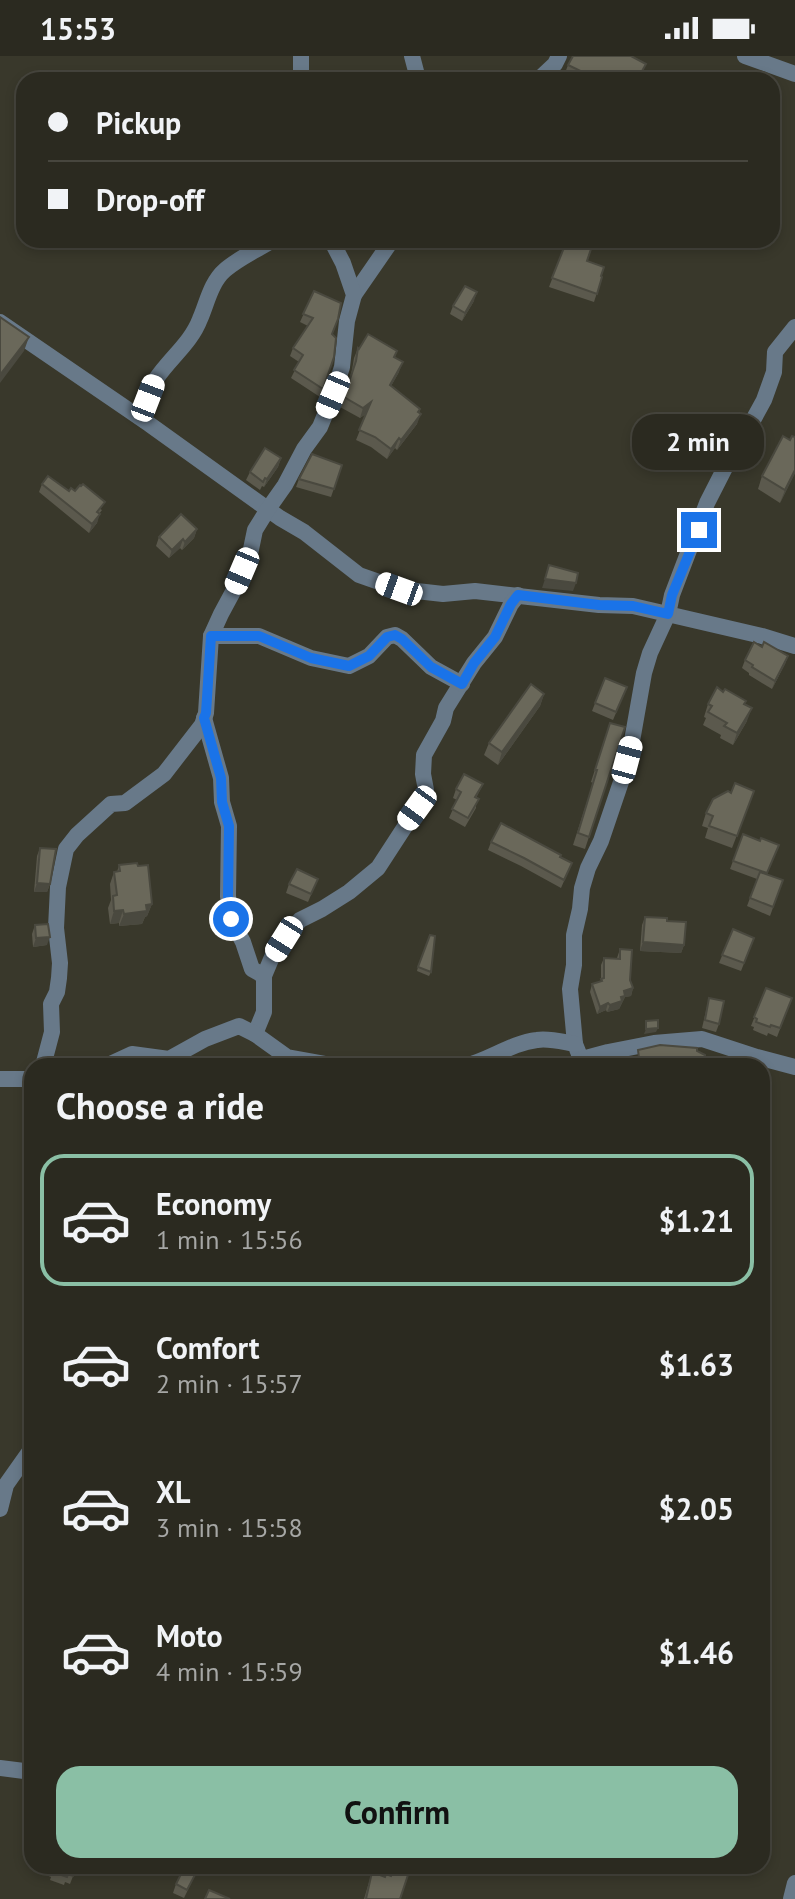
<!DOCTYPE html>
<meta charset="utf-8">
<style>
body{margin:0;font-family:"PT Sans",sans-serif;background:#37362d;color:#f1f3f6;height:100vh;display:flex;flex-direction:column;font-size:30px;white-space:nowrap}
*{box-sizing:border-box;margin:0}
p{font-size:26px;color:#a6a7a5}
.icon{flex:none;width:44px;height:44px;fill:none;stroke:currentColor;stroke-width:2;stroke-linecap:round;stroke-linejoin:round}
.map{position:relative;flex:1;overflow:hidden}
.details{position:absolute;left:24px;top:1002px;width:746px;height:816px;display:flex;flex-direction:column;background:#2b2a20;border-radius:24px;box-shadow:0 4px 12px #0003,0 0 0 2px #47463e}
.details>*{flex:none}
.top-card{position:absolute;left:16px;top:16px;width:764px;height:176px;border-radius:24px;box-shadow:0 4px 12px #0003,0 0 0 2px #47463e;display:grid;align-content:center;height:176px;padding:0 32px;background:#2b2a20}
.end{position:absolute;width:36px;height:36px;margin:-18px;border:10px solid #1a73e8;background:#fff;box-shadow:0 0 0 4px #fff}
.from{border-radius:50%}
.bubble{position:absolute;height:56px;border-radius:24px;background:#2b2a20;box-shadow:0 4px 12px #0003,0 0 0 2px #47463e;font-size:26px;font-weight:700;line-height:56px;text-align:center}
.car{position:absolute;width:24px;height:48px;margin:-24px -12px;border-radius:10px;box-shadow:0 0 6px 2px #0007;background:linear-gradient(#fff 24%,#345 0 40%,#fff 0 76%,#345 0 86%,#fff 0)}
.top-card b{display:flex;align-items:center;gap:28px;height:76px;font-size:30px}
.top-card b+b{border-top:2px solid #47463e}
.top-card i{width:20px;height:20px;background:#f1f3f6}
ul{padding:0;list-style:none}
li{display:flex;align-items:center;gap:24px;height:132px;margin:0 16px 12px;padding:0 16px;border:4px solid transparent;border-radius:24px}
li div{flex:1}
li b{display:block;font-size:30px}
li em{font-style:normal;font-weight:700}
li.selected{border-color:#8abfa5}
li>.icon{width:72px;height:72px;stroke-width:1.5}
h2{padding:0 32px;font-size:36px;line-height:96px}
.primary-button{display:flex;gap:16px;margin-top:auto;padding:16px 32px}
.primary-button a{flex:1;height:92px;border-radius:24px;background:#8abfa5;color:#111;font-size:32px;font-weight:700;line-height:92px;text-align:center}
.status{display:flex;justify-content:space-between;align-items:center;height:56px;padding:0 40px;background:#2b2a20;direction:ltr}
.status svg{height:22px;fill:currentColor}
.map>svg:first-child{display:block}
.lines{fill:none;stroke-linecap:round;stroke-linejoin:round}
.minor{stroke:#687989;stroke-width:16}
.wall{fill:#5b594d}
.shaded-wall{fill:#4a493f}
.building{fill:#6a685a;stroke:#4a493f;stroke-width:2}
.route{stroke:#1a73e8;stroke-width:10}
</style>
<div class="status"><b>15:53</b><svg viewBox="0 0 49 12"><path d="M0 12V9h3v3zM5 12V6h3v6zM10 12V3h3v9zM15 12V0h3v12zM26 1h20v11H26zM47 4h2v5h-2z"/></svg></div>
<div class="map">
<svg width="795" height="1843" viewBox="0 0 795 1843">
<rect width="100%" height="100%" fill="#39382b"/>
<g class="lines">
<g class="minor">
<polyline points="301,0 301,24"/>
<polyline points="412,0 417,19 422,24"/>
<polyline points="745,0 795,18"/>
<polyline points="538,24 555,8 559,0"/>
<polyline points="354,239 392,184"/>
<polyline points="0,266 149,368 280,462 304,476 359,519 399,533 443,538 475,535 599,549 633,550 762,580 795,590"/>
<path d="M144,364C146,351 148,335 156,323C170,302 191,287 200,263C207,247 211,226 225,214C239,202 257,194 273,184"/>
<polyline points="211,580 221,558 235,532 250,498 255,474 268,453 285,429 304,393 320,371 333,339 342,311 347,265 354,239 343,207 331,184"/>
<polyline points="204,662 221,722 222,746 229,770 228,840 231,863 243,886 252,913 264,920"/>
<polyline points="255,978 264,956 264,920 272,901 284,883 300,864 322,853 349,836 378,812 417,752 426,734 423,718 424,699 443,665 446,652 474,607 495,581 511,548 518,539"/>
<polyline points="575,988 570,933 574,909 574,879 580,853 582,832 588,812 601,785 622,723 632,685 644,617 650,597 668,558 672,539 707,447 734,394 747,375 764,344 774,316 775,296 795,271"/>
<polyline points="43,1010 52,976 51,948 57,936 59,922 60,907 56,872 58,831 66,793 77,779 111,748 125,747 164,718 202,669 206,657 211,580 259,580 311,602 349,610 369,600 387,581 395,579 402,583 431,611 462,628"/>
<polyline points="106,1010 132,998 169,1003 205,983 239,970 255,978 287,1001 337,1010"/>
<path d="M465,1010C490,1004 511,987 537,984C549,982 563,986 575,988L579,998"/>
<polyline points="574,1010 582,1003 608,996 654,987 702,983 757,1001 795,1011"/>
<polyline points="0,1023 32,1023"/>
<polyline points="0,1453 6,1429 32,1392"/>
<polyline points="0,1712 32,1716"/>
<polyline points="791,1843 795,1827"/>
</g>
</g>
<g class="wall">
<polygon points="568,9 643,16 639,24 579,24 565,17"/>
<polygon points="524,184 545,184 540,193"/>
<polygon points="567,184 602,221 594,246 549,231"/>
<polygon points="314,235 332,278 334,301 320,341 291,322 299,306 290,300 293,292 308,270 300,266"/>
<polygon points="474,245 462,265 450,258 453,250"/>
<polygon points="358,292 397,295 395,301 399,316 391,330 420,353 417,368 397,394 395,392 387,403 371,391 356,384 367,357 360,362 340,351 352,314 354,302"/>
<polygon points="795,381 795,417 780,447 758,433 762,420 790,384"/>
<polygon points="281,402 278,411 264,431 262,430 260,434 246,424 250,416"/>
<polygon points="342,409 331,441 296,431 299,423"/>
<polygon points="42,428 69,435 102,454 99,458 97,467 89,477 39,436"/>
<polygon points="197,473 194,482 182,494 180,492 169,502 156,490 159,481"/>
<polygon points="762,591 788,600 785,608 772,633 749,619 749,617 742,612 745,604"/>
<polygon points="605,622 627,631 613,664 592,655"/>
<polygon points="723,636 745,648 747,665 733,689 720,682 721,679 703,669 706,662 704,661 708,648"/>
<polygon points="544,638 540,650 498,709 484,699 489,687"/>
<polygon points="625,671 585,793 573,789 593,727 591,726 606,679"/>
<polygon points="483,728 476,742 476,752 465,771 449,762 457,744 453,742 456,733"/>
<polygon points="754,735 732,792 705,782 708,772 702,770 706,757 731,737"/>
<polygon points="743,778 760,785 767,818 783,824 770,860 747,850 757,823 730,813"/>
<polygon points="491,786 560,801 572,807 561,832 521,810 488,794"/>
<polygon points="40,792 50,828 47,836 34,836 37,800"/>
<polygon points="119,809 138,810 152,848 147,860 145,861 142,868 119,870 119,867 110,868 108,852 111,844 110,828 114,816 117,816"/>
<polygon points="289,828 314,832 308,846 286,837"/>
<polygon points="645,861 667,865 684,889 681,897 640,895 642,869"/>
<polygon points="35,869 47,889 33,891 32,878"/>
<polygon points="733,873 754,882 741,915 719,907"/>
<polygon points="620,893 633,932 631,940 625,941 619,953 607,956 606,954 597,958 590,936 592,928 601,925 601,909 604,902 617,902"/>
<polygon points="418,911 431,916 429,920 417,915"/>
<polygon points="766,932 792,942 777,981 768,977 767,980 753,974 754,971 751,970"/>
<polygon points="709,942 719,968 716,976 702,972"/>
<polygon points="50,1810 77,1810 70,1828 65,1826 64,1829 50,1824 51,1821 46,1819"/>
<polygon points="395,1810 430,1810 427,1819 419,1817 418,1820 408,1819 400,1843 364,1843 372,1816 385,1821 391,1820"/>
<polygon points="197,1815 184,1842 173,1837 176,1828"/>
</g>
<g class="shaded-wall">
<polygon points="477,236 474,245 462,265 465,257"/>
<polygon points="29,281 24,295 0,327 0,319"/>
<polygon points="403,306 399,316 386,339 390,329"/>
<polygon points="371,346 368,356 360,362 363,352"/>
<polygon points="421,358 417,368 397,394 401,384"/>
<polygon points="399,382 395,392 387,403 391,393"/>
<polygon points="281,402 278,411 264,431 267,423"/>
<polygon points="795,414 795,417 780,447 785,434"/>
<polygon points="100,458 97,467 89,477 92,468"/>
<polygon points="197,473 194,482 182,494 185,486"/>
<polygon points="183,483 180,492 169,502 172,494"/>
<polygon points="545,523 576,527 573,535 542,532"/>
<polygon points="788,600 785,608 772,633 775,625"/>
<polygon points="544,638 540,650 498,709 502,696"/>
<polygon points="752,652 747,665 733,689 737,677"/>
<polygon points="37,827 50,828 47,836 34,836"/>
<polygon points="152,848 147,860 145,861 142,868 119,870 124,858 146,849"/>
<polygon points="123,854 119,867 110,868 114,855"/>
<polygon points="50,881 47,889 33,891 36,882"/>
<polygon points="643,886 684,889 681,897 640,895"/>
<polygon points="633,932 631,940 625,941 619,953 607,956 610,949 624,935"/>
<polygon points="608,947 606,954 597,958 600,951"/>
<polygon points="658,972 656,976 644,978 646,973"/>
</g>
<g class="building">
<polygon points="573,0 631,0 646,8 637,24 603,24 597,21 597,23 568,9"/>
<polygon points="567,184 594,184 587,205 604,211 601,220 602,221 597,238 552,222"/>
<polygon points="465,230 477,236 465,257 453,250"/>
<polygon points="314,235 341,247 338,263 332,278 336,282 334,301 323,333 294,314 303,299 293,292 313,262 303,258"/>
<polygon points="0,261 29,281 0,319"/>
<polygon points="368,278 397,295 394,301 403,306 390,329 420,353 418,356 421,358 401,384 399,382 391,393 375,381 359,374 371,346 363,352 344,341 356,305 358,292 359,293"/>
<polygon points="783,380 790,384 792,380 795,381 795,414 785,434 762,420"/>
<polygon points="265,392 281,402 267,423 265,422 263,426 250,416"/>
<polygon points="312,398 342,409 334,433 299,423"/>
<polygon points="48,420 69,435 71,432 75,435 80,429 81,430 83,428 105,446 97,456 100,458 92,468 42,428"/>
<polygon points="181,458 197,473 185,486 183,483 172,494 159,481"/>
<polygon points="549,509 578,517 576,527 545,523"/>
<polygon points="754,586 762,591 764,586 788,600 775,625 752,611 753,609 745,604"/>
<polygon points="605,622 627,631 616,656 595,647"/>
<polygon points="531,628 544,638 502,696 489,687"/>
<polygon points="717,631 723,636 725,633 746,645 744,648 752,652 737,677 724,670 727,667 708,656 712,650 708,648"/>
<polygon points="610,667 625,671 589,781 578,777 597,714 595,714"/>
<polygon points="464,718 483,728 475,741 479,743 468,762 452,753 461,736 456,733"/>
<polygon points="735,727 754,735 737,780 709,770 713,760 706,757 713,743 728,735 731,737"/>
<polygon points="501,767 561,799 560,801 572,807 564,824 524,802 491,786"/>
<polygon points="743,778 760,785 761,782 779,789 767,817 733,805"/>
<polygon points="40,792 56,793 50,828 37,827"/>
<polygon points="137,807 138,810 148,809 152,848 146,849 147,855 124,858 123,854 114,855 113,840 117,839 114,816 120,815 119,809"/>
<polygon points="297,813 318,823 311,838 289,828"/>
<polygon points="760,816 783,824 773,851 750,842"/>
<polygon points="645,861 667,862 667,865 686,866 684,889 643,886"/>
<polygon points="48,868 50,881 36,882 35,869"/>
<polygon points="733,873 754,882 744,907 722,899"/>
<polygon points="430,879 435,880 431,916 418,911"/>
<polygon points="620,893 632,894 630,924 633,932 624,935 625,940 621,941 622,945 610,949 608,947 600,951 592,928 602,925 601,923 604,922 604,902 620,903"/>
<polygon points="766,932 792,942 780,972 771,969 770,971 756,966 757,963 754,961"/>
<polygon points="709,942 724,945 719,968 705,964"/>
<polygon points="658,964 658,972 646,973 646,965"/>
<polygon points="660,989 697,992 697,995 705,999 706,1010 630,1010 633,1009 633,1002 639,1002 638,994"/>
<polygon points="601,1005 602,1010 587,1010"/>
<polygon points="762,1029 769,1030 762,1058"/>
<polygon points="50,1810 77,1810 73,1820 68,1818 67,1821 53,1816 54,1812"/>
<polygon points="185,1810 197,1815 187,1834 176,1828"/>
<polygon points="395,1810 421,1810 421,1812 411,1810 400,1843 366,1843 372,1816 385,1821 386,1818 391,1820"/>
<polygon points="209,1834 230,1843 205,1843"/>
</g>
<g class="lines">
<polyline class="route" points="231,863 228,840 229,770 222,746 221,722 204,662 206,657 211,580 259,580 311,602 349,610 369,600 387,581 395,579 402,583 431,611 462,628 474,607 495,581 511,548 518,539 599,549 633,550 668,558 672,539 699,474"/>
</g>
</svg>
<i class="end from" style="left:231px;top:863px"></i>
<i class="end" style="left:699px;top:474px"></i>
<div class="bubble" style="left:632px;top:358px;width:132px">2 min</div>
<i class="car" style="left:333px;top:339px;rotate:203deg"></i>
<i class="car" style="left:148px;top:342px;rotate:21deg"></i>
<i class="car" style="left:242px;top:515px;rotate:203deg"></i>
<i class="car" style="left:399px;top:533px;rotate:290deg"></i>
<i class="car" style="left:627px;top:704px;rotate:15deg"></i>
<i class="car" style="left:417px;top:752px;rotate:216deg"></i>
<i class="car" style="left:284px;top:883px;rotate:212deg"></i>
<div class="top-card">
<b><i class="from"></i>Pickup</b>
<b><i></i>Drop-off</b>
</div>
<section class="details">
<h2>Choose a ride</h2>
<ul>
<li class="selected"><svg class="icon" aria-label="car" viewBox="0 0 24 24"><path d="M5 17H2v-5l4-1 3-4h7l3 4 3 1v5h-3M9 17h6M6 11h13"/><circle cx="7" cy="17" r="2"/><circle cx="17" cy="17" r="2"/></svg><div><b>Economy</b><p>1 min · 15:56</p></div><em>$1.21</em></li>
<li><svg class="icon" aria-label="car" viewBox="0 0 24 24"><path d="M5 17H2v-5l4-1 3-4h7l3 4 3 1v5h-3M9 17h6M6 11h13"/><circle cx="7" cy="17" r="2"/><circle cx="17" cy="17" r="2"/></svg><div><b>Comfort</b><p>2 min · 15:57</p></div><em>$1.63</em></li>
<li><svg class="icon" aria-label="car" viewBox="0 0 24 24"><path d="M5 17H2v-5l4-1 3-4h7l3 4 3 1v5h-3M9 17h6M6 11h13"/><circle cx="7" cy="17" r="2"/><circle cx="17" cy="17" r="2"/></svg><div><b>XL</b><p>3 min · 15:58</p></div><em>$2.05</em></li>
<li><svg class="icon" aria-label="car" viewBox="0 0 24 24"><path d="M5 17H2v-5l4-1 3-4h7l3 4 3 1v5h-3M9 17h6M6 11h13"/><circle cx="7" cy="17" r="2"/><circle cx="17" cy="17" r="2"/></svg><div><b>Moto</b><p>4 min · 15:59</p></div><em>$1.46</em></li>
</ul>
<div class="primary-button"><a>Confirm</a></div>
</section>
</div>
